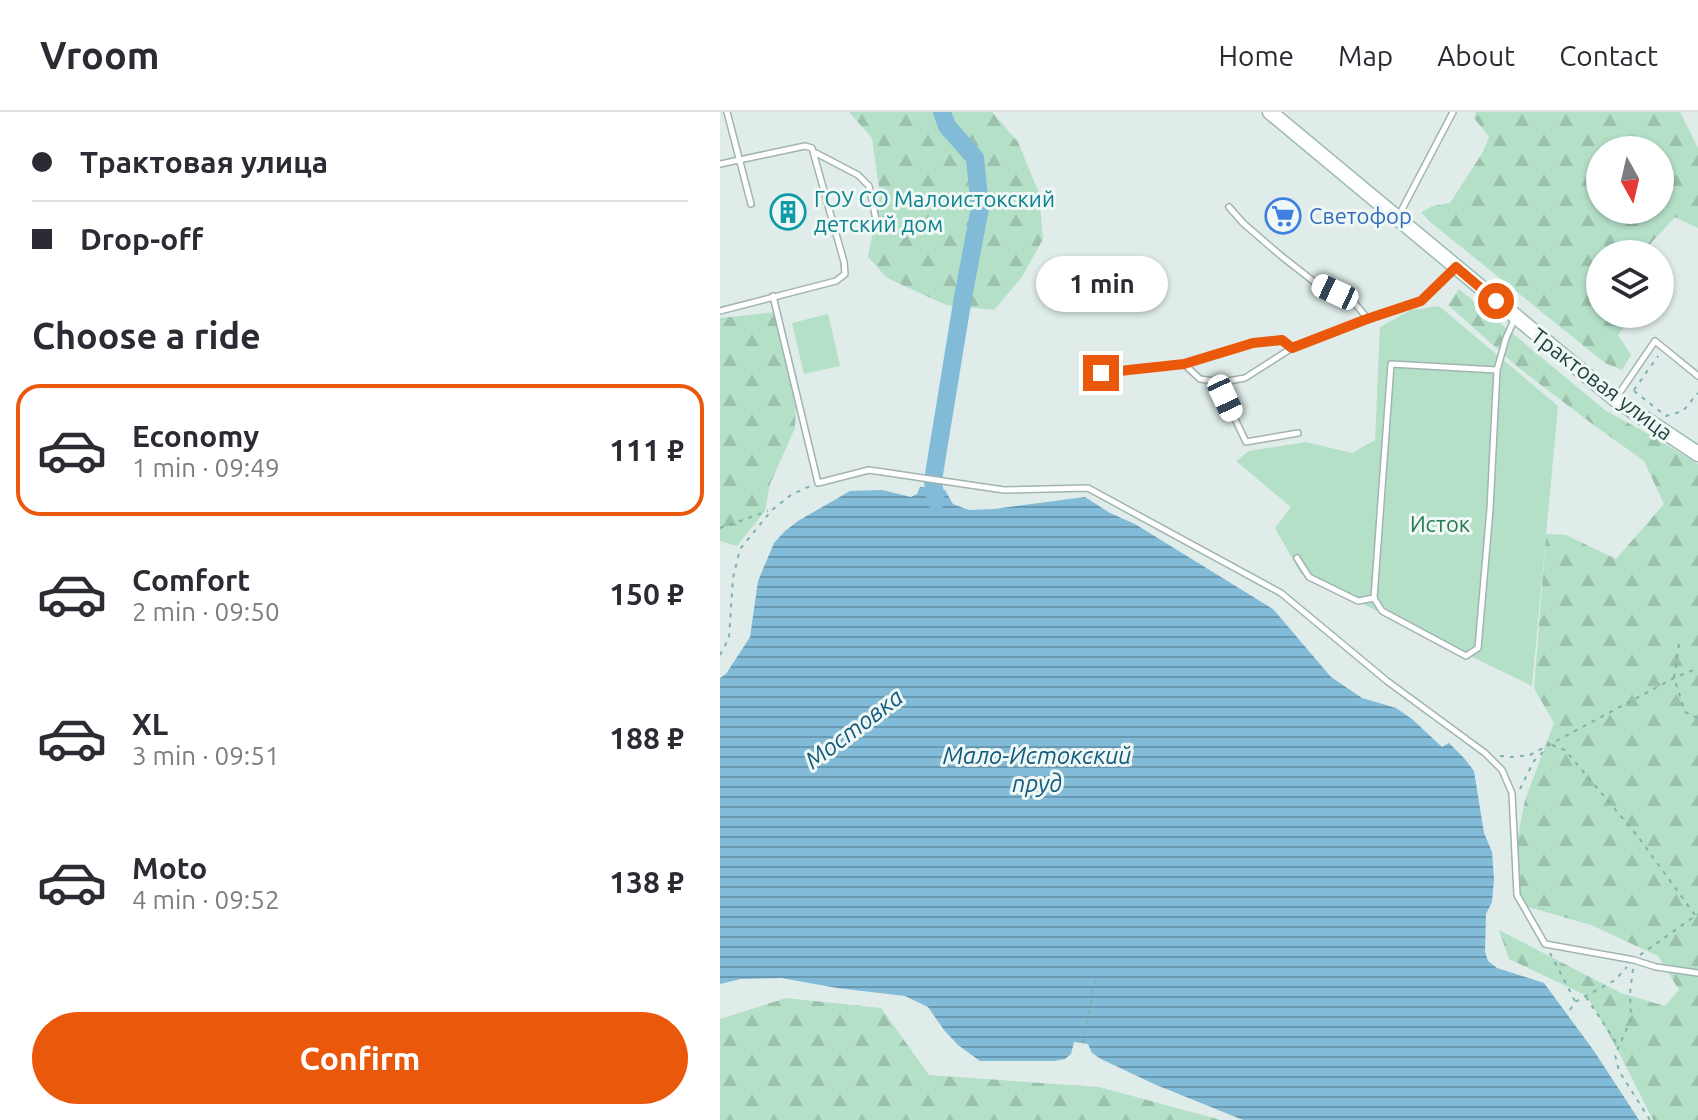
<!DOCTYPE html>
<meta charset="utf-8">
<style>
body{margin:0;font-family:Ubuntu,sans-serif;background:#f7f7f7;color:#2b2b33;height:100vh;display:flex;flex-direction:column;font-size:30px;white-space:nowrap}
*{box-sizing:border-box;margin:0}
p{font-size:26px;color:#7c7c81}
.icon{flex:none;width:44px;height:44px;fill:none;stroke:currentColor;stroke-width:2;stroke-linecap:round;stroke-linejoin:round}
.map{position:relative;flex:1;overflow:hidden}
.drawer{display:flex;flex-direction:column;background:#fff;width:720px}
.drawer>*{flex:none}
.banner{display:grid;align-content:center;height:176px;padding:0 32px;background:#fff}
.needle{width:52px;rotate:172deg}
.buttons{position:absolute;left:866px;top:24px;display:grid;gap:16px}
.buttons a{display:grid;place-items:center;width:88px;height:88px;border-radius:50%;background:#fff;box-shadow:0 2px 6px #0004;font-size:40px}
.end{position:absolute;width:36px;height:36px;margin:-18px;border:10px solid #ea580c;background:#fff;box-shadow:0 0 0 4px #fff}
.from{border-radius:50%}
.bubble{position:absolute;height:56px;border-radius:28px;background:#fff;box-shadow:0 2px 6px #0004;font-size:26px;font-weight:700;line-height:56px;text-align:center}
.car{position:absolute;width:24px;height:48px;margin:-24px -12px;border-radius:10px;box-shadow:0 0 6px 2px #0007;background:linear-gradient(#fff 24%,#345 0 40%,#fff 0 76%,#345 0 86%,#fff 0)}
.banner b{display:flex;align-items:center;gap:28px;height:76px;font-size:30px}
.banner b+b{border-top:2px solid #e1e1e2}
.banner i{width:20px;height:20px;background:#2b2b33}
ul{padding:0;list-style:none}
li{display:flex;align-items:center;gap:24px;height:132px;margin:0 16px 12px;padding:0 16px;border:4px solid transparent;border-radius:24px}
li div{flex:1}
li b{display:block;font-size:30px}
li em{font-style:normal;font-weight:700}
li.selected{border-color:#ea580c}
li>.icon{width:72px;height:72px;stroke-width:1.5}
h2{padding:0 32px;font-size:36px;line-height:96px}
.cta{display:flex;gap:16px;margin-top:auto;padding:16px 32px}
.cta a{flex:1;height:92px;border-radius:48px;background:#ea580c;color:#fff;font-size:32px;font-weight:700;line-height:92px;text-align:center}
header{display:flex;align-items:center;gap:48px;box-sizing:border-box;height:112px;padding:0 40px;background:#fff;border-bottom:2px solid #e1e1e2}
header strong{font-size:38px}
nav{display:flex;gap:44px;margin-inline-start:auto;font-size:28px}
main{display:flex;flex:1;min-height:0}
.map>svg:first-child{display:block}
.forest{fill:url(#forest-firs);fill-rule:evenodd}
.garden{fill:#b5e0c8}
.water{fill:url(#water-rules)}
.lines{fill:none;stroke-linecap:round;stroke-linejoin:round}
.river{stroke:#81bbd7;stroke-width:18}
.service-casing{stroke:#a1b4b1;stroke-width:8}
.secondary-casing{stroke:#9cb9b4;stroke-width:17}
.path{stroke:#7cb3ab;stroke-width:2;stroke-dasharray:4 6;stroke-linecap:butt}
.service{stroke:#fff;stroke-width:5}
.secondary{stroke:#fff;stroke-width:14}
.route{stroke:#ea580c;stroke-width:10}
.labels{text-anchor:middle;stroke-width:6;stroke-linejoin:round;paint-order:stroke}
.culture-label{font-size:22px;fill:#0d838f;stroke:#f0f8f6;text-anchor:start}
.shop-label{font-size:22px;fill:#366cbe;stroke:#f0f8f6;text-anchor:start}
.street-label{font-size:22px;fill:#1e3e3b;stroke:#f0f8f6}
.park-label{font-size:22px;fill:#257954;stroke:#f0f8f6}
.water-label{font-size:24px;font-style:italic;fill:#135a7f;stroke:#f0f8f6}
</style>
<header>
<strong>Vroom</strong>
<nav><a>Home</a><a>Map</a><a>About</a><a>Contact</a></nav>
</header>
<main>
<section class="drawer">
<div class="banner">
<b><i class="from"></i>Трактовая улица</b>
<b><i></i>Drop-off</b>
</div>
<h2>Choose a ride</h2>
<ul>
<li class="selected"><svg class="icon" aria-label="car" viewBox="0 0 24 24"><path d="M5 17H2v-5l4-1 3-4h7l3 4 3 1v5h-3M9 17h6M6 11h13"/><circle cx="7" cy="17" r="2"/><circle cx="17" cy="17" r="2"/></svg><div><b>Economy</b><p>1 min · 09:49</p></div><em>111 ₽</em></li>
<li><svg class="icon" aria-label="car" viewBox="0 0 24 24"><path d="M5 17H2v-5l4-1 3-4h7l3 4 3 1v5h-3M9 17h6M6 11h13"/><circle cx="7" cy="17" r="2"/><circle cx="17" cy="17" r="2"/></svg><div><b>Comfort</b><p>2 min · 09:50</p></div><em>150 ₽</em></li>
<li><svg class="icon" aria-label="car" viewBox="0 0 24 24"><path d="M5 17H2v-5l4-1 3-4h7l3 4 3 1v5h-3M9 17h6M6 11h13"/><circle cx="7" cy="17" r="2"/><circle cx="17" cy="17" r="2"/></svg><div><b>XL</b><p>3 min · 09:51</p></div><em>188 ₽</em></li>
<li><svg class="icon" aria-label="car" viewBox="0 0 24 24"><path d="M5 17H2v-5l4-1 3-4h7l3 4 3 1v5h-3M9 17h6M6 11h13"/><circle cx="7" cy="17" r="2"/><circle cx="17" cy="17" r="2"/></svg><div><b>Moto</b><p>4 min · 09:52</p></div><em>138 ₽</em></li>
</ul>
<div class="cta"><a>Confirm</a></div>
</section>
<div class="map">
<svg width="978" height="1008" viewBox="0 0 978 1008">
<defs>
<pattern id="forest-firs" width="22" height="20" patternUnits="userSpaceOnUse" patternTransform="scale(2)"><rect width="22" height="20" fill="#b5e0c8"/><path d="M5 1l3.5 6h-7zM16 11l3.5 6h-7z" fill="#9bc1ad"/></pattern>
<pattern id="water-rules" width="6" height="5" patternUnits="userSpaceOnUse" patternTransform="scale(2)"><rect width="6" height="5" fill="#81bbd7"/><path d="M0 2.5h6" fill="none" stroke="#6999b0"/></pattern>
</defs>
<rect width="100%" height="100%" fill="#dfece9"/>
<g class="forest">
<polygon points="129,0 272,0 298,30 319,81 323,127 302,165 274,198 226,193 167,166 148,145 160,83 152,26"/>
<path d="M756,0H960L978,36V116L955,105L921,142H880V202H914L898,223L911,243L902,258L885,251L709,109L701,100L713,94L730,91L763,40L769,25L754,6ZM880,38H940V98H880Z"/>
<polygon points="739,177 886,299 934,325 978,352 978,1008 933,1008 895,933 867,884 789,847 779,818 901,881 945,894 959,878 938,844 871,813 801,793 794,745 805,688 834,611 814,576 826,422 846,423 896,447 944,392 924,349 871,311 800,257 728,193"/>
<polygon points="56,200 77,265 75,316 50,372 45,399 17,434 0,429 0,206"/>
<polygon points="66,886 161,896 209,963 379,975 501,1008 0,1008 0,907"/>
</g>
<g class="garden">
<polygon points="719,194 838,294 812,574 581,462 555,416 571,395 516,349 529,339 586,330 632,341 655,328 660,215 691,198"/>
<polygon points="108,202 120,254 84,262 72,211"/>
</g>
<polygon class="water" points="211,370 217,371 217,376 225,378 233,392 249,398 274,397 365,385 390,401 415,412 553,497 611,565 642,586 676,596 692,607 722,635 729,631 744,646 754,659 764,721 772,740 774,767 772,790 766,802 765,840 768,849 777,856 824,871 874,939 919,1008 523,1008 434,972 381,947 372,941 368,932 354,930 351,942 345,947 334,949 260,949 238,933 224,918 208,895 185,884 117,876 61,866 21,867 0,872 0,566 6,562 30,525 38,469 54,431 65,419 78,409 130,379 162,378 191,385 197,382 200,375 210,376"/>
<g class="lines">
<polyline class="river" points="216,389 213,370 215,356 243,185 260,96 255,46 227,14 222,0"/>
<defs>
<g id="service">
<polyline points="7,0 31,92"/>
<polyline points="96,41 138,63 149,74 158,117"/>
<polyline points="0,52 85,34 92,36 124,150 125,162 116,169 0,199"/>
<polyline points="509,95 523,111 560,143 597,172 633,189 647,206"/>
<polyline points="678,105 733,0"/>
<polyline points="53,184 98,371 149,358 284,378 368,376 561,481 667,569 765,641 782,658 792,681 797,783 825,832 914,848 936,855 978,861"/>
<polyline points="464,252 533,231 562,228 572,236"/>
<polyline points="381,261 464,252 480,267 503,270 525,266 572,236 647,207 701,189 736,156"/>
<polyline points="503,270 505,286 526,330 578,321"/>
<polyline points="896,286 935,229 978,264"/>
<polyline points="577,446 589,465 638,489 654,486 662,499 746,544 758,536 770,397 777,258"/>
<polyline points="654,486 671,252 777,258 786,226 795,206"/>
</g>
<polyline id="secondary" points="550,0 895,287 978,342"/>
</defs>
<use href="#service" class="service-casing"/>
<use href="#secondary" class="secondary-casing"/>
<g class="path">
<polyline points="914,278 938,244"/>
<polyline points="914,279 946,304 963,299 978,281"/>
<polyline points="0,416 48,399"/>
<polyline points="959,532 954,566 965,600 978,606"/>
<polyline points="0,543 9,526 13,466 20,437 52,398 71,383 92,373"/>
<polyline points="832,633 845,638 916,722 975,803"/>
<polyline points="780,644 791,645 810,643 954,566 978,556"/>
<polyline points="800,677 814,649 827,636"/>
<polyline points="830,841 855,889"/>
<polyline points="920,843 978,802"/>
<polyline points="913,857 910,881 911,907 895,943 899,959 930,1008"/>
<polyline points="866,885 898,933"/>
<polyline points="850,898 855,890 895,868 907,855"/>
<polyline points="363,931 375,868"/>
</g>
<use href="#service" class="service"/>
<use href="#secondary" class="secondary"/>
</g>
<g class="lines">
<polyline class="route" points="381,261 464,252 533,231 562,228 572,236 647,207 701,189 736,155 776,189"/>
</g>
<defs>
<symbol id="building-ring" viewBox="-11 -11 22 22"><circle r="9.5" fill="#f0f8f6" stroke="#0f9aa8" stroke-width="1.5"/><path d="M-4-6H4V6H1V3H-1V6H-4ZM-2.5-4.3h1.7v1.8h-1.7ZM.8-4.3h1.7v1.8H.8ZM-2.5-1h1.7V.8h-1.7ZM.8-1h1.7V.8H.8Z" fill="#0f9aa8"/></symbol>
<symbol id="supermarket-ring" viewBox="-11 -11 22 22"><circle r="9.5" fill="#f0f8f6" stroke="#3f7fe0" stroke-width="1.5"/><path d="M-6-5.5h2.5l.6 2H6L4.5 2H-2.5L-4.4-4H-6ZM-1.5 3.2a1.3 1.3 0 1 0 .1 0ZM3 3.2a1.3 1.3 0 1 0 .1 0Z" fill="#3f7fe0"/></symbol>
</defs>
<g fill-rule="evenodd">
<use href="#building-ring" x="48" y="80" width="40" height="40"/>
<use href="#supermarket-ring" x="543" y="84" width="40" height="40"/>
</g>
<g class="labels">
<g class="culture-label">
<text x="94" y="95">ГОУ СО Малоистокский<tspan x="94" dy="25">детский дом</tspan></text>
</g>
<g class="shop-label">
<text x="589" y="112">Светофор</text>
</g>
<g class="street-label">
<text transform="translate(882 272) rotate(37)" y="8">Трактовая улица</text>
</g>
<g class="park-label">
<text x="720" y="420">Исток</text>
</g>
<g class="water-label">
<text transform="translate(134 617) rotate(-37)" y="8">Мостовка</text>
<text x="317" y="652">Мало-Истокский<tspan x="317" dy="28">пруд</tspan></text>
</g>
</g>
</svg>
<div class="buttons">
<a><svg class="needle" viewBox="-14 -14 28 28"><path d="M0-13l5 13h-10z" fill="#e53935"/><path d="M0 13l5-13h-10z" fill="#7c7c81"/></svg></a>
<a><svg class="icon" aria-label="layers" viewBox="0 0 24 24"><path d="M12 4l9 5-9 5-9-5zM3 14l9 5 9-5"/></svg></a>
</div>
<i class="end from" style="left:776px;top:189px"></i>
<i class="end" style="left:381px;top:261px"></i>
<div class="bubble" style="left:316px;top:144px;width:132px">1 min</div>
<i class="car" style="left:615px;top:180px;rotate:295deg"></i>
<i class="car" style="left:505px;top:286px;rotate:155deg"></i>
</div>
</main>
